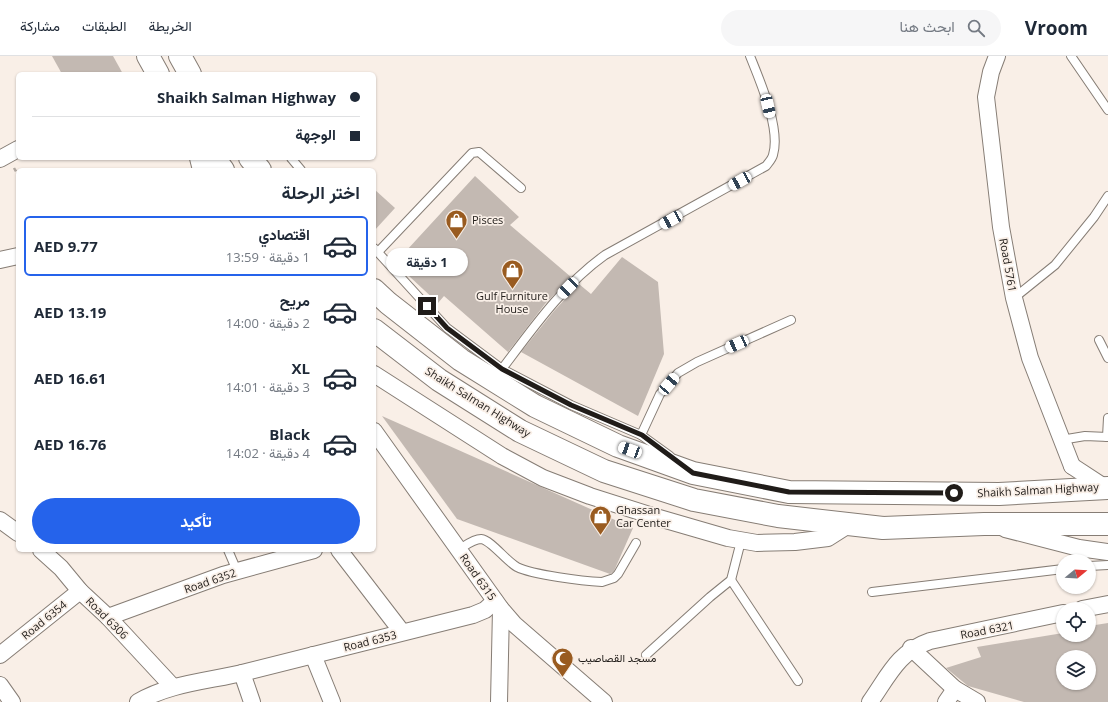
<!DOCTYPE html>
<html lang="ar">
<meta charset="utf-8">
<style>
body{margin:0;font-family:"Open Sans",Vazirmatn,sans-serif;background:#f6f6f7;color:#1f2937;direction:rtl;height:100vh;display:flex;flex-direction:column;font-size:15px;white-space:nowrap}
*{box-sizing:border-box;margin:0}
p{font-size:13px;color:#747a83}
.icon{flex:none;width:22px;height:22px;fill:none;stroke:currentColor;stroke-width:2;stroke-linecap:round;stroke-linejoin:round}
.map{position:relative;flex:1;overflow:hidden;direction:ltr}
.details{position:absolute;left:16px;top:112px;width:360px;height:384px;display:flex;flex-direction:column;background:#fff;border-radius:6px;box-shadow:0 1px 3px #0004;direction:rtl}
.details>*{flex:none}
.guide{position:absolute;left:16px;top:16px;width:360px;height:88px;border-radius:6px;box-shadow:0 1px 3px #0004;direction:rtl;display:grid;align-content:center;height:88px;padding:0 16px;background:#fff}
.needle{width:26px;rotate:72deg}
.controls{position:absolute;left:1056px;top:498px;display:grid;gap:8px}
.controls a{display:grid;place-items:center;width:40px;height:40px;border-radius:50%;background:#fff;box-shadow:0 1px 3px #0004;font-size:20px}
.end{position:absolute;width:18px;height:18px;margin:-9px;border:5px solid #201c19;background:#fff;box-shadow:0 0 0 2px #fff}
.from{border-radius:50%}
.bubble{position:absolute;height:28px;border-radius:14px;background:#fff;box-shadow:0 1px 3px #0004;font-size:13px;font-weight:700;line-height:28px;text-align:center;direction:rtl}
.car{position:absolute;width:12px;height:24px;margin:-12px -6px;border-radius:5px;box-shadow:0 0 3px 1px #0007;background:linear-gradient(#fff 24%,#345 0 40%,#fff 0 76%,#345 0 86%,#fff 0)}
.guide b{display:flex;align-items:center;gap:14px;height:38px;font-size:15px}
.guide b+b{border-top:1px solid #e0e1e3}
.guide i{width:10px;height:10px;background:#1f2937}
ul{padding:0;list-style:none}
li{display:flex;align-items:center;gap:12px;height:60px;margin:0 8px 6px;padding:0 8px;border:2px solid transparent;border-radius:6px}
li div{flex:1}
li b{display:block;font-size:15px}
li em{font-style:normal;font-weight:700}
li.current{border-color:#2563eb}
li>.icon{width:36px;height:36px;stroke-width:1.5}
h2{padding:0 16px;font-size:18px;line-height:48px}
.primary-button{display:flex;gap:8px;margin-top:auto;padding:8px 16px}
.primary-button a{flex:1;height:46px;border-radius:24px;background:#2563eb;color:#fff;font-size:16px;font-weight:700;line-height:46px;text-align:center}
header{display:flex;align-items:center;gap:24px;box-sizing:border-box;height:56px;padding:0 20px;background:#fff;border-bottom:1px solid #e0e1e3}
header strong{font-size:19px}
nav{display:flex;gap:22px;margin-inline-start:auto;font-size:14px}
.search{width:280px;height:36px;background:#f6f6f7;display:flex;align-items:center;gap:10px;box-sizing:border-box;padding:0 14px;border-radius:22px;color:#747a83;font-size:15px}
.map>svg:first-child{display:block}
.building{fill:#c3b9b2;fill-rule:evenodd}
.lines{fill:none;stroke-linecap:round;stroke-linejoin:round}
.lane-casing{stroke:#867d75;stroke-width:10}
.street-casing{stroke:#867d75;stroke-width:18}
.primary-casing{stroke:#867d75;stroke-width:24}
.path{stroke:#afa7a0;stroke-width:2.5;stroke-dasharray:4 2;stroke-linecap:butt}
.lane{stroke:#fff;stroke-width:8}
.street{stroke:#fff;stroke-width:16}
.primary{stroke:#fff;stroke-width:22}
.route{stroke:#201c19;stroke-width:5}
.labels{text-anchor:middle;stroke-width:3.5;stroke-linejoin:round;paint-order:stroke}
.poi-label{font-size:11px;fill:#201c19;stroke:#f9efe7;text-anchor:start}
.street-label{font-size:11px;fill:#201c19;stroke:#f9efe7}
</style>
<header>
<strong>Vroom</strong>
<div class="search"><svg class="icon" aria-label="search" viewBox="0 0 24 24"><circle cx="10" cy="10" r="6"/><path d="M15 15l6 6"/></svg>ابحث هنا</div>
<nav><a>الخريطة</a><a>الطبقات</a><a>مشاركة</a></nav>
</header>
<div class="map">
<svg width="1108" height="646" viewBox="0 0 1108 646">
<rect width="100%" height="100%" fill="#f9efe7"/>
<g class="building">
<polygon points="52,0 113,0 123,18 62,18"/>
<polygon points="475,120 519,161 510,169 571,221 545,248 508,296 444,240 438,247 395,207"/>
<polygon points="374,133 395,152 374,175"/>
<polygon points="622,201 658,226 664,298 638,360 521,296 554,255 579,228 591,238"/>
<polygon points="382,360 633,472 614,515 610,518 457,463"/>
<path d="M1108,567V646H1024L968,630L946,612L981,601L977,591L1063,577V579H1089V570ZM1063,601H1089V627H1063Z"/>
</g>
<g class="lines">
<defs>
<g id="lane">
<polyline points="1071,0 1108,54"/>
<polyline points="291,102 301,114"/>
<polyline points="374,192 447,272 502,313 571,349 641,379 670,400"/>
<polyline points="378,196 472,97 479,96 521,132"/>
<polyline points="1014,242 1055,209 1094,161 1108,140"/>
<polyline points="1099,284 1108,302"/>
<path d="M502,313C533,272 563,229 605,199L766,110C769,106 772,103 773,99C781,73 760,25 750,0"/>
<polyline points="641,379 660,338 678,317 697,306 791,264"/>
<polyline points="1107,381 1108,362"/>
<polyline points="1061,384 1085,380 1108,381"/>
<polyline points="228,494 237,515"/>
<path d="M458,494C465,490 473,483 481,483C491,484 506,505 517,511C533,519 583,525 602,526L614,522L618,518L636,487"/>
<polyline points="1089,510 1108,509"/>
<polyline points="731,524 798,625"/>
<polyline points="872,536 1063,513"/>
<polyline points="646,599 710,541 731,524 741,485"/>
</g>
<g id="street">
<polyline points="997,0 991,16 986,41 1001,171 1014,242 1030,302 1072,410"/>
<polyline points="198,102 201,114"/>
<polyline points="0,103 18,93"/>
<polyline points="0,204 18,200"/>
<polyline points="374,318 502,400 543,422 590,440 659,462 728,482 757,487 795,486 828,482 850,468"/>
<polyline points="374,375 501,553 514,568 604,646"/>
<polyline points="1072,410 1104,431"/>
<polyline points="0,464 18,477"/>
<polyline points="1005,473 1079,492 1108,496"/>
<polyline points="41,494 61,512 80,535 108,561 173,631"/>
<polyline points="339,494 402,576"/>
<polyline points="1082,553 1108,548"/>
<polyline points="108,561 223,519 314,494"/>
<polyline points="911,592 955,633 977,646"/>
<polyline points="0,599 80,535"/>
<polyline points="313,599 332,646"/>
<polyline points="242,617 252,646"/>
<polyline points="0,629 12,646"/>
<path d="M138,646C170,627 210,625 246,616C322,597 397,578 473,559L485,554L495,545"/>
<polyline points="499,646 501,553"/>
<path d="M870,646C889,619 898,596 930,585L1063,557"/>
<polyline points="946,646 955,633"/>
</g>
<g id="primary">
<polyline points="148,0 158,18"/>
<polyline points="180,0 190,18"/>
<polyline points="214,102 223,114"/>
<polyline points="250,102 260,114"/>
<polyline points="374,234 388,247 461,304 535,350 618,390 693,417 789,436 999,438 1108,432"/>
<polyline points="374,274 439,324 520,375 604,415 694,444 778,460 883,472 984,468 1108,468"/>
</g>
</defs>
<use href="#lane" class="lane-casing"/>
<use href="#street" class="street-casing"/>
<use href="#primary" class="primary-casing"/>
<polyline class="path" points="14,112 18,119"/>
<use href="#lane" class="lane"/>
<use href="#street" class="street"/>
<use href="#primary" class="primary"/>
</g>
<g class="lines">
<polyline class="route" points="427,250 447,272 502,313 571,349 642,379 693,417 789,436 954,437"/>
</g>
<defs>
<symbol id="shop-pin" viewBox="-11 -11 22 30"><path d="M0 17L-7.5 6A9.5 9.5 0 1 1 7.5 6Z" fill="#995b20" stroke="#f9efe7"/><path d="M-5-2.5h2.3a2.7 3.5 0 0 1 5.4 0H5L5.5 6h-11ZM-1.5-2.5h3a1.5 2.3 0 0 0-3 0Z" fill="#fff"/></symbol>
<symbol id="mosque-pin" viewBox="-11 -11 22 30"><path d="M0 17L-7.5 6A9.5 9.5 0 1 1 7.5 6Z" fill="#995b20" stroke="#f9efe7"/><path d="M3.5-4.9A6 6 0 1 0 3.5 4.9A5 5 0 1 1 3.5-4.9Z" fill="#fff"/></symbol>
</defs>
<g fill-rule="evenodd">
<use href="#shop-pin" x="444" y="152" width="25" height="34"/>
<use href="#shop-pin" x="500" y="202" width="25" height="34"/>
<use href="#shop-pin" x="588" y="448" width="25" height="34"/>
<use href="#mosque-pin" x="550" y="590" width="25" height="34"/>
</g>
<g class="labels">
<g class="poi-label">
<text x="472" y="168">Pisces</text>
<text x="512" y="244" text-anchor="middle">Gulf Furniture<tspan x="512" dy="13">House</tspan></text>
<text x="616" y="458">Ghassan<tspan x="616" dy="13">Car Center</tspan></text>
<text x="578" y="606">مسجد القصاصيب</text>
</g>
<g class="street-label">
<text transform="translate(1008 209) rotate(80)" y="4">Road 5761</text>
<text transform="translate(478 346) rotate(32)" y="4">Shaikh Salman Highway</text>
<text transform="translate(1038 434) rotate(-3)" y="4">Shaikh Salman Highway</text>
<text transform="translate(478 521) rotate(55)" y="4">Road 6315</text>
<text transform="translate(210 525) rotate(-19)" y="4">Road 6352</text>
<text transform="translate(107 562) rotate(45)" y="4">Road 6306</text>
<text transform="translate(44 564) rotate(-39)" y="4">Road 6354</text>
<text transform="translate(987 574) rotate(-11)" y="4">Road 6321</text>
<text transform="translate(370 585) rotate(-14)" y="4">Road 6353</text>
</g>
</g>
</svg>
<div class="controls">
<a><svg class="needle" viewBox="-14 -14 28 28"><path d="M0-13l5 13h-10z" fill="#e53935"/><path d="M0 13l5-13h-10z" fill="#747a83"/></svg></a>
<a><svg class="icon" aria-label="locate" viewBox="0 0 24 24"><circle cx="12" cy="12" r="6"/><path d="M12 2v4M12 18v4M2 12h4M18 12h4"/></svg></a>
<a><svg class="icon" aria-label="layers" viewBox="0 0 24 24"><path d="M12 4l9 5-9 5-9-5zM3 14l9 5 9-5"/></svg></a>
</div>
<i class="end from" style="left:954px;top:437px"></i>
<i class="end" style="left:427px;top:250px"></i>
<div class="bubble" style="left:386px;top:192px;width:82px">1 دقيقة</div>
<i class="car" style="left:768px;top:50px;rotate:167deg"></i>
<i class="car" style="left:740px;top:125px;rotate:241deg"></i>
<i class="car" style="left:671px;top:164px;rotate:241deg"></i>
<i class="car" style="left:568px;top:232px;rotate:224deg"></i>
<i class="car" style="left:737px;top:288px;rotate:246deg"></i>
<i class="car" style="left:669px;top:328px;rotate:40deg"></i>
<i class="car" style="left:630px;top:394px;rotate:290deg"></i>
<div class="guide">
<b><i class="from"></i>Shaikh Salman Highway</b>
<b><i></i>الوجهة</b>
</div>
<section class="details">
<h2>اختر الرحلة</h2>
<ul>
<li class="current"><svg class="icon" aria-label="car" viewBox="0 0 24 24"><path d="M5 17H2v-5l4-1 3-4h7l3 4 3 1v5h-3M9 17h6M6 11h13"/><circle cx="7" cy="17" r="2"/><circle cx="17" cy="17" r="2"/></svg><div><b>اقتصادي</b><p>1 دقيقة · 13:59</p></div><em>AED 9.77</em></li>
<li><svg class="icon" aria-label="car" viewBox="0 0 24 24"><path d="M5 17H2v-5l4-1 3-4h7l3 4 3 1v5h-3M9 17h6M6 11h13"/><circle cx="7" cy="17" r="2"/><circle cx="17" cy="17" r="2"/></svg><div><b>مريح</b><p>2 دقيقة · 14:00</p></div><em>AED 13.19</em></li>
<li><svg class="icon" aria-label="car" viewBox="0 0 24 24"><path d="M5 17H2v-5l4-1 3-4h7l3 4 3 1v5h-3M9 17h6M6 11h13"/><circle cx="7" cy="17" r="2"/><circle cx="17" cy="17" r="2"/></svg><div><b>XL</b><p>3 دقيقة · 14:01</p></div><em>AED 16.61</em></li>
<li><svg class="icon" aria-label="car" viewBox="0 0 24 24"><path d="M5 17H2v-5l4-1 3-4h7l3 4 3 1v5h-3M9 17h6M6 11h13"/><circle cx="7" cy="17" r="2"/><circle cx="17" cy="17" r="2"/></svg><div><b>Black</b><p>4 دقيقة · 14:02</p></div><em>AED 16.76</em></li>
</ul>
<div class="primary-button"><a>تأكيد</a></div>
</section>
</div>
